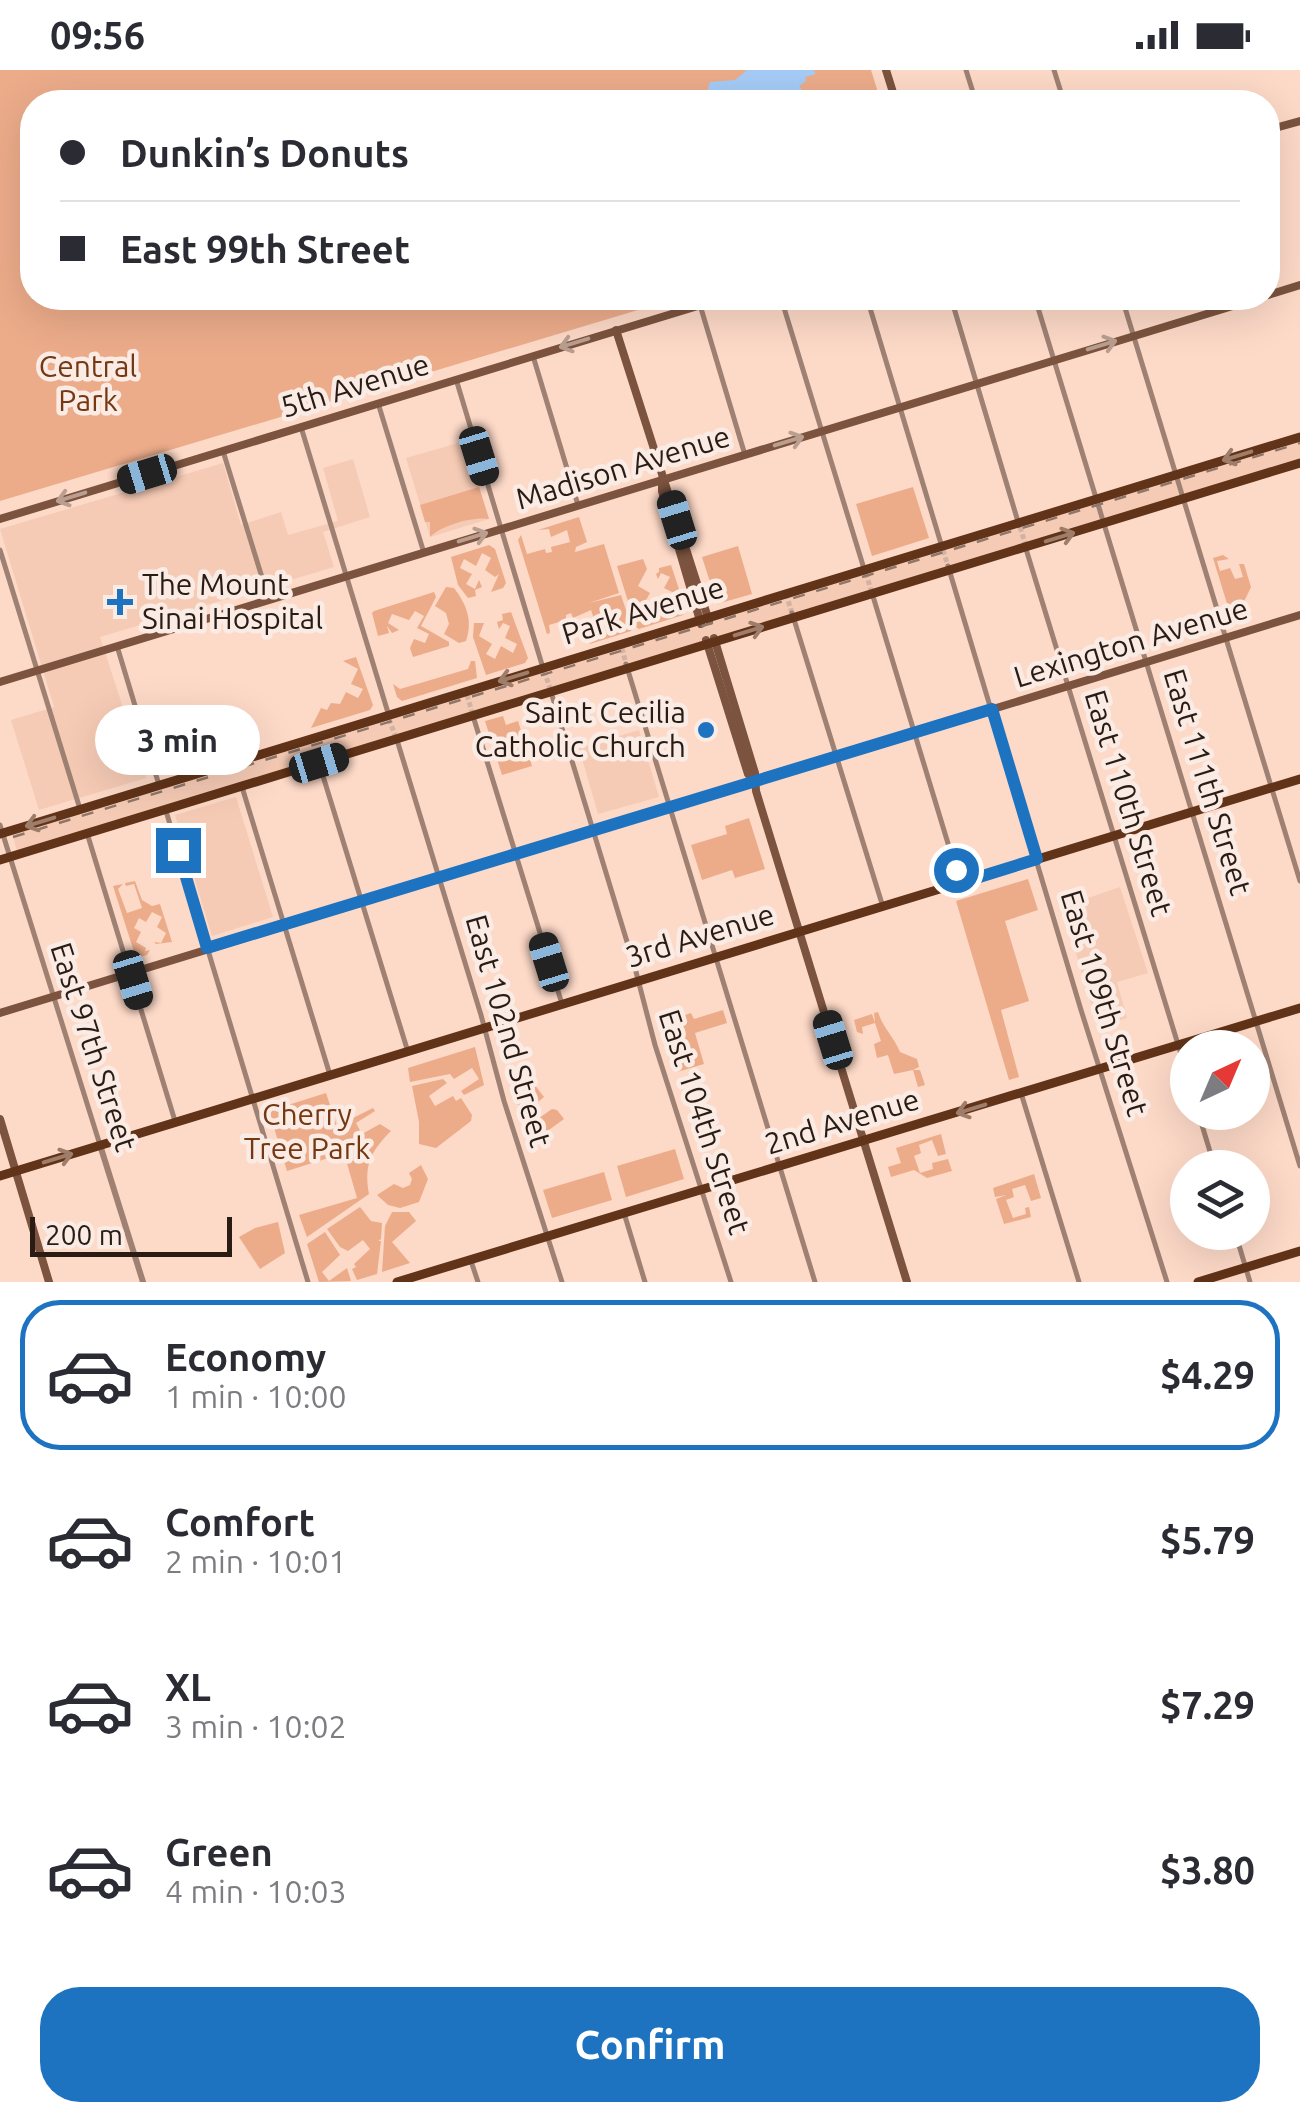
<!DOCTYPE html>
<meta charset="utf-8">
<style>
body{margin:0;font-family:Ubuntu,sans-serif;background:#f2f2f3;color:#2b2b33;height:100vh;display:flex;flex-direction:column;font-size:38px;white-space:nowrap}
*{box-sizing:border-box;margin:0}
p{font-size:32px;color:#7c7c81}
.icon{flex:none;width:55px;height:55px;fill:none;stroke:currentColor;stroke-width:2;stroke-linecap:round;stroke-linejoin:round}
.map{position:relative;height:1212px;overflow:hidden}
.drawer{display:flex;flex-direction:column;background:#fff;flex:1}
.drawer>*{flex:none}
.banner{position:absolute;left:20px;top:20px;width:1260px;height:220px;border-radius:40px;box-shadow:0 10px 40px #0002;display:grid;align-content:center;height:220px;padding:0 40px;background:#fff}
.needle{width:65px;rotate:44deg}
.fabs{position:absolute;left:1170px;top:960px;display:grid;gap:20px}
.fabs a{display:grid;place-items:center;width:100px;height:100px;border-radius:50%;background:#fff;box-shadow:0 10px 40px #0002;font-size:50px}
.scale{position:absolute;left:30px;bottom:25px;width:202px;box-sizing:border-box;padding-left:10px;border:5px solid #281c15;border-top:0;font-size:28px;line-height:35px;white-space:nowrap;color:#281c15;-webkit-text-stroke:8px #faebe4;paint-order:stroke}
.end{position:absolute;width:45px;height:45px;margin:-22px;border:12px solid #1e73c1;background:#fff;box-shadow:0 0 0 5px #fff}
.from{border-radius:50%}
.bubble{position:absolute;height:70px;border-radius:35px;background:#fff;box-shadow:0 10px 40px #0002;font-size:32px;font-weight:600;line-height:70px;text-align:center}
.car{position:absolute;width:30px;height:60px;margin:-30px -15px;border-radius:12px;box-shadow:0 0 8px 2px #0007;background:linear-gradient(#222 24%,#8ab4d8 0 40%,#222 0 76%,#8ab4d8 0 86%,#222 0)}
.banner b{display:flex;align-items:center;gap:35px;height:95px;font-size:38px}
.banner b+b{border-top:2px solid #e1e1e2}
.banner i{width:25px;height:25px;background:#2b2b33}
ul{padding:18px 0 0;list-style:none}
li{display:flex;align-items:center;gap:30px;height:150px;margin:0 20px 15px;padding:0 20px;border:5px solid transparent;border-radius:40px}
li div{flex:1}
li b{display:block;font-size:38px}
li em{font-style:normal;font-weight:600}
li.active{border-color:#1e73c1}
li>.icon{width:90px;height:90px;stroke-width:1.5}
.primary-button{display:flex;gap:20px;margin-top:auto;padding:20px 40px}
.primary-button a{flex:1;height:115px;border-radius:40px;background:#1e73c1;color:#fff;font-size:40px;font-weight:600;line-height:115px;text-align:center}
.status{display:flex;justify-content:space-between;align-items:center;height:70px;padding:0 50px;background:#fff;direction:ltr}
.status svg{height:28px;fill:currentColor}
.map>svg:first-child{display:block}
.built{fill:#f6cbb5}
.green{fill:#ecac8a}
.water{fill:#a5ccf7}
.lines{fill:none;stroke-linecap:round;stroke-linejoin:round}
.minor-tunnel{stroke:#d2b3a3;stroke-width:5;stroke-dasharray:5 2.5;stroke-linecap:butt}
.minor{stroke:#9e8173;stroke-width:5}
.tertiary{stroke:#9e8173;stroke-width:6}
.secondary{stroke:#7b533e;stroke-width:8}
.primary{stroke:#613318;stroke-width:9}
.rail{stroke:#8e766a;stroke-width:2.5;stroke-dasharray:12 12;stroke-linecap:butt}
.oneway{stroke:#ba9f91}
.oneway2{stroke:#9e7d6a}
.route{stroke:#1e73c1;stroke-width:12}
.poi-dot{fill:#1e73c1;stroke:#faebe4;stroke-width:4}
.labels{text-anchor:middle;stroke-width:9;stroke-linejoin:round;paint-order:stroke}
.park-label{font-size:30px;fill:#743813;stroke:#faebe4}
.street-label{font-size:30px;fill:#281c15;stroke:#faebe4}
.poi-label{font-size:30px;fill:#281c15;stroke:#faebe4;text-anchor:start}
</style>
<div class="status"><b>09:56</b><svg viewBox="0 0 49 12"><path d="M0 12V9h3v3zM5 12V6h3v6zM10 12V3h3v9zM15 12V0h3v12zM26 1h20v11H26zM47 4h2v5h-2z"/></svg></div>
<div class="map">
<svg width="1300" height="1212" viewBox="0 0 1300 1212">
<rect width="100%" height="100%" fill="#fdd9c7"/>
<g class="built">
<polygon points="465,371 489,449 430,467 406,388"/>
<polygon points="1300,371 1300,389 17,781 12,763"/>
<polygon points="353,389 370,447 323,462 334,497 100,567 146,708 39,740 11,650 54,637 0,459 223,393 241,455 281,442 288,465 338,451 323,398"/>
<polygon points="639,660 659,727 598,744 579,678"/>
<polygon points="236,727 273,847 212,866 175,745"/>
<polygon points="1120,817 1148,903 1117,912 1127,948 1098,957 1062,837"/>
</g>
<g class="green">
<polygon points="0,0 871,0 881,32 32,32 32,228 678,228 0,431"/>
<path d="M479,417L489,449C473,446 440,456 430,467V452H425L420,435Z"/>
<polygon points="913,417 929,468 872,486 856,434"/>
<polygon points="579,447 587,472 576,477 575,482 604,474 619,523 589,533 621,525 632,558 631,561 590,574 584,559 595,552 591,540 573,548 571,543 566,545 566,550 549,555 550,563 547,564 518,470 521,465 527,484 545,479 546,483 552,482 551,477 570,472 567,460 551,467 549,459 538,460"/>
<polygon points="489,475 495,479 506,513 503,518 491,522 499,504 495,507 485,500 491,488 482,483 476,496 464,489 460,498 472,504 466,514 475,519 479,510 482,517 475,520 476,526 468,528 458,515 451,487"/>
<polygon points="738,476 752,524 717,534 702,487"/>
<polygon points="1223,485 1229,489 1217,491 1220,501 1230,498 1235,509 1243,507 1239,494 1244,494 1251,517 1240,540 1243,550 1233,553 1213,488"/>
<polygon points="643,489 647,499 638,516 650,523 644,534 653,539 661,528 672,532 676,524 664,518 670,507 661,503 658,509 656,504 659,502 659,498 671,495 686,540 683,545 639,559 636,557 617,496"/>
<path d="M446,517L454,518C467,535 473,551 466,571L459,573L444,564L449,554L446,543L435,536Z"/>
<polygon points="434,522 436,527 421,556 449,572 449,576 413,587 410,578 414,569 425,573 429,564 417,558 424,546 415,541 409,550 392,544 388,553 399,560 392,563 387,556 389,563 378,566 372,543 374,541"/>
<polygon points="511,542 528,588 525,593 486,605 473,567 474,553 484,553 479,566 492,574 486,584 495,589 501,576 513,583 517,574 505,568 510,556 503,553 499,559 497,552 503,550 502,544"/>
<polygon points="356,587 373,635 370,640 311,658 321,638 327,640 331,633 340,634 346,622 358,628 363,619 351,614 358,599 343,591"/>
<polygon points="471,591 475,591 477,608 402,631 397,627 393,614 400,619 468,599"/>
<polygon points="503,646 506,655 518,651 532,696 502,705 485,651"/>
<polygon points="169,649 161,663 174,671 168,681 177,686 184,675 195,680 200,671 196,668 203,667 210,689 175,700 168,696 154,652"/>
<polygon points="749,748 765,799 735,808 732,800 702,810 691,775 727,764 725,756"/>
<polygon points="1028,809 1038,840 1005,851 1029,931 1001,940 1019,1007 1009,1010 956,831"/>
<polygon points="135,811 142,830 152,836 160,834 172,872 156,874 154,872 161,873 166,863 157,857 162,847 152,842 146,852 139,848 134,858 141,862 136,872 146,878 145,881 150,880 147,885 136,888 113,816 123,814 118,819 127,843 142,838 134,814 126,816 125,813"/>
<polygon points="723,940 727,953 695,963 704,994 677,1002 661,953 691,943 694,949"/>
<path d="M878,942C883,958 894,967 900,982L917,989L919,997L913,1000H920L925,1015L918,1017L913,1000L894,1004L888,985L877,988L874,974L881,971L875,953L862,957L863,964L857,962L854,950L872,944L875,953L874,943Z"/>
<polygon points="475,977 484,1015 464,1025 461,1021 479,1009 472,998 454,1009 450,1004 410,1012 408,998"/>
<polygon points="443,1009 447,1013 429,1026 435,1036 453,1026 456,1031 461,1028 472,1045 471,1051 436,1078 419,1074 419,1052 412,1016"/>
<polygon points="534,1014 544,1027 525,1043 532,1053 552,1039 557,1040 564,1049 531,1073 516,1027"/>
<path d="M326,1023L337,1056L373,1038L375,1041L356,1053L362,1064L380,1054L391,1061C370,1082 364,1095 369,1124L307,1167L299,1145L357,1128L344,1083L287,1101L269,1041Z"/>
<polygon points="941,1064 946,1084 938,1086 932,1070 919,1075 921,1083 914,1086 920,1103 933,1099 932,1093 948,1089 952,1101 927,1108 914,1100 891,1107 888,1097 901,1093 896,1078"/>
<polygon points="675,1079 684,1109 626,1127 617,1096"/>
<polygon points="421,1095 428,1109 419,1132 400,1138 388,1135 377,1125 394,1114 403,1118 410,1115 412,1109 409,1103"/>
<polygon points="604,1102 612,1130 552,1148 543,1120"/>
<polygon points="1034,1104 1041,1128 1031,1131 1025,1115 1012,1119 1014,1127 1006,1130 1013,1148 1026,1144 1025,1138 1029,1137 1031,1147 1004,1154 996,1129 1006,1125 995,1127 993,1118"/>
<polygon points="360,1137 371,1151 382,1153 381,1169 378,1171 381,1171 377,1204 357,1210 352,1199 356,1197 354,1194 370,1179 363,1170 348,1181 340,1177 327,1159"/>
<polygon points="392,1142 409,1142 416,1151 392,1172 410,1193 382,1202 385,1156"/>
<polygon points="278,1152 285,1183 260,1199 239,1167 255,1158"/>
<polygon points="325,1162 340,1185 322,1202 329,1211 347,1198 351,1211 319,1212 307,1174"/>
</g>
<polygon class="water" points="747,0 813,0 816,4 805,7 806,11 799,16 811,32 722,32 707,22 710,12 735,10"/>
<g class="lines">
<g class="minor-tunnel">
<polyline points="1020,457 1025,473"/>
<polyline points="943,480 948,496"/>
<polyline points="866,503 871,520"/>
<polyline points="786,524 792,543"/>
<polyline points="622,578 626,594"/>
<polyline points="544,601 550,618"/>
<polyline points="467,625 472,642"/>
<polyline points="389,649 395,665"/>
</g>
<g class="minor">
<polyline points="966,0 976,32"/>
<polyline points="1054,0 1064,32"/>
<polyline points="781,228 865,502"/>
<polyline points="867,228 942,477"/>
<polyline points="951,228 1019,455"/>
<polyline points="1035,228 1300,1096"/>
<polyline points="1122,228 1300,811"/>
<polyline points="700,235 745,385"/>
<polyline points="533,286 578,435"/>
<polyline points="456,309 543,598"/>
<polyline points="378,333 424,483"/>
<polyline points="301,357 389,646"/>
<polyline points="223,381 269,530"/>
<polyline points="1026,479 1188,1007"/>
<polyline points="0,480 80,739"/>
<polyline points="948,496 1081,940 1167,1212"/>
<polyline points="872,523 960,813"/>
<polyline points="792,543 883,837"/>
<polyline points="117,576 159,715"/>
<polyline points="626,594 815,1212"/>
<polyline points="551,622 635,898 655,975 731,1212"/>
<polyline points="473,646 562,934"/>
<polyline points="397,670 481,945 504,1031 562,1212"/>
<polyline points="319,693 408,982"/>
<polyline points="242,717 330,1005"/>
<polyline points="166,741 308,1212"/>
<polyline points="0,755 100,1075"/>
<polyline points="87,763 175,1051"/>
<polyline points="1021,1023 1079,1212"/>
<polyline points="1198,1042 1215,1098"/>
<polyline points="624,1143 645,1212"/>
<polyline points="1235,1162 1250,1212"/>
<polyline points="471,1191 478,1212"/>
</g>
<polyline class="tertiary" points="100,1075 143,1212"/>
<g class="secondary">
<polyline points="886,0 896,32"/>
<polyline points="1268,60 1300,51"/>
<polyline points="1268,225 1300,215"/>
<polyline points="616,260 709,551"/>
<polyline points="662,409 662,421 701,554"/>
<polyline points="0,449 724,228"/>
<polyline points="714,568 755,703 756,721 907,1212"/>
<polyline points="706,570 748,704 754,711"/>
<polyline points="0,612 1259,228"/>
<polyline points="0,943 1300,545"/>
<polyline points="0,1049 49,1212"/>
</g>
<g class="primary">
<polyline points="0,764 1300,367"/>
<polyline points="0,790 1300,393"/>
<polyline points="0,1106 1300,709"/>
<polyline points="397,1212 1300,938"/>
<polyline points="1198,1212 1300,1181"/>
</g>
<polyline class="rail" points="13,767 1300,373"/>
</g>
<defs><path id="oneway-shaft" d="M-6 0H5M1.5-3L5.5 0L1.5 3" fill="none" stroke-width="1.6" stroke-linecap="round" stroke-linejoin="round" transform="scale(2.5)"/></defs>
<g class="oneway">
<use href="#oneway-shaft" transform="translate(574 273) rotate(163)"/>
<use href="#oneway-shaft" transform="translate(1102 275) rotate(-17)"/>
<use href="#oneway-shaft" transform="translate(789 371) rotate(-17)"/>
<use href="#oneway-shaft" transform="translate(71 427) rotate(163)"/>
<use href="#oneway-shaft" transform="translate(473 467) rotate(-17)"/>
</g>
<g class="oneway2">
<use href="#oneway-shaft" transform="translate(1237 386) rotate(163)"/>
<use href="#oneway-shaft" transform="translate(1060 467) rotate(-17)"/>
<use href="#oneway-shaft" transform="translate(749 561) rotate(-17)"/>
<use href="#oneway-shaft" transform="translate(513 607) rotate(163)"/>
<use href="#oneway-shaft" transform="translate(40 752) rotate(163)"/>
<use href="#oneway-shaft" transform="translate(971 1039) rotate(163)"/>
<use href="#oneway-shaft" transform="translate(58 1088) rotate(-17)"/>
</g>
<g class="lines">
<polyline class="route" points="178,780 207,878 992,639 1037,789 960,813 956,800"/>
</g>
<g class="poi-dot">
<path d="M115 517h10v10h10v10h-10v10h-10v-10h-10v-10h10z"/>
<circle cx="706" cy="660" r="10"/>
</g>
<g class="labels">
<g class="park-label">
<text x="88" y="307">Central<tspan x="88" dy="34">Park</tspan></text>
<text x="307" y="1055">Cherry<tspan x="307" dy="34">Tree Park</tspan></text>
</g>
<g class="street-label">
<text transform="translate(355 316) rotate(-17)" y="10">5th Avenue</text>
<text transform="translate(623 398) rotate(-17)" y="10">Madison Avenue</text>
<text transform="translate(643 541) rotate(-17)" y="10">Park Avenue</text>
<text transform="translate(1131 573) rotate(-17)" y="10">Lexington Avenue</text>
<text transform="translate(1207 712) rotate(73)" y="10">East 111th Street</text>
<text transform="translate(1128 733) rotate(73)" y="10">East 110th Street</text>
<text transform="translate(700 866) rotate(-17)" y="10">3rd Avenue</text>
<text transform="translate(1104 933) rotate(73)" y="10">East 109th Street</text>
<text transform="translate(508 961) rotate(74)" y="10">East 102nd Street</text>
<text transform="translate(93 977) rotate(72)" y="10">East 97th Street</text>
<text transform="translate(704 1052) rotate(72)" y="10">East 104th Street</text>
<text transform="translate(842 1052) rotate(-17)" y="10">2nd Avenue</text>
</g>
<g class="poi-label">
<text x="142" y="525">The Mount<tspan x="142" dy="34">Sinai Hospital</tspan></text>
<text x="686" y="653" text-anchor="end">Saint Cecilia<tspan x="686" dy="34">Catholic Church</tspan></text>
</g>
</g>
</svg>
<div class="fabs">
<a><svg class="needle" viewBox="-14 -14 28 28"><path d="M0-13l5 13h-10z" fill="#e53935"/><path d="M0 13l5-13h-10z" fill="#7c7c81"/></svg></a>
<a><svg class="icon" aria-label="layers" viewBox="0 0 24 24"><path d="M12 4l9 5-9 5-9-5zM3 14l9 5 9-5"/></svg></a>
</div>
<div class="scale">200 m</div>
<i class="end from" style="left:956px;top:800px"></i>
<i class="end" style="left:178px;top:780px"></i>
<div class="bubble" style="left:95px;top:635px;width:165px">3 min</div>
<i class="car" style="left:479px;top:386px;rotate:163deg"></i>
<i class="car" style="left:147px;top:404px;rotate:253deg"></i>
<i class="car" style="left:677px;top:450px;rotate:343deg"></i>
<i class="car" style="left:319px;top:693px;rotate:73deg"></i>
<i class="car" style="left:549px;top:892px;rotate:343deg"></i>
<i class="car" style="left:133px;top:910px;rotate:163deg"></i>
<i class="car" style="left:833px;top:970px;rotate:343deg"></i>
<div class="banner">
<b><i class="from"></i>Dunkin’s Donuts</b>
<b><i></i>East 99th Street</b>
</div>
</div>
<section class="drawer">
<ul>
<li class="active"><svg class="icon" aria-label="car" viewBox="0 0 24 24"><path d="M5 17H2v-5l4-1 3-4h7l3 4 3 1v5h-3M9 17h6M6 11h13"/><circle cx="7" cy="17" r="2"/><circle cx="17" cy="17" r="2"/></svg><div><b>Economy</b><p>1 min · 10:00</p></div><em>$4.29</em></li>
<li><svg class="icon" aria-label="car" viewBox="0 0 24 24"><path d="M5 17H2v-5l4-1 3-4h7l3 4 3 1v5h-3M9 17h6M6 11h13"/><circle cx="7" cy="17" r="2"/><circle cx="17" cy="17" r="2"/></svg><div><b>Comfort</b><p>2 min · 10:01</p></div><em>$5.79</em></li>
<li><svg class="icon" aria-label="car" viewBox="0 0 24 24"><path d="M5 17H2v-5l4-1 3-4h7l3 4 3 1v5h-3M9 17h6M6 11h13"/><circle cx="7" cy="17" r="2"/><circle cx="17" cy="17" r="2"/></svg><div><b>XL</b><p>3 min · 10:02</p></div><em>$7.29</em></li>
<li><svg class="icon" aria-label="car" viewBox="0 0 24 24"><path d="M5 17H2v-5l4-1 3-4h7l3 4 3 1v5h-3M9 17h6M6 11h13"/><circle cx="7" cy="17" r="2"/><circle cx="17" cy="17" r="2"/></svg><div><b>Green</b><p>4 min · 10:03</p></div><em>$3.80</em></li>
</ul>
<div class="primary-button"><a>Confirm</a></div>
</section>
